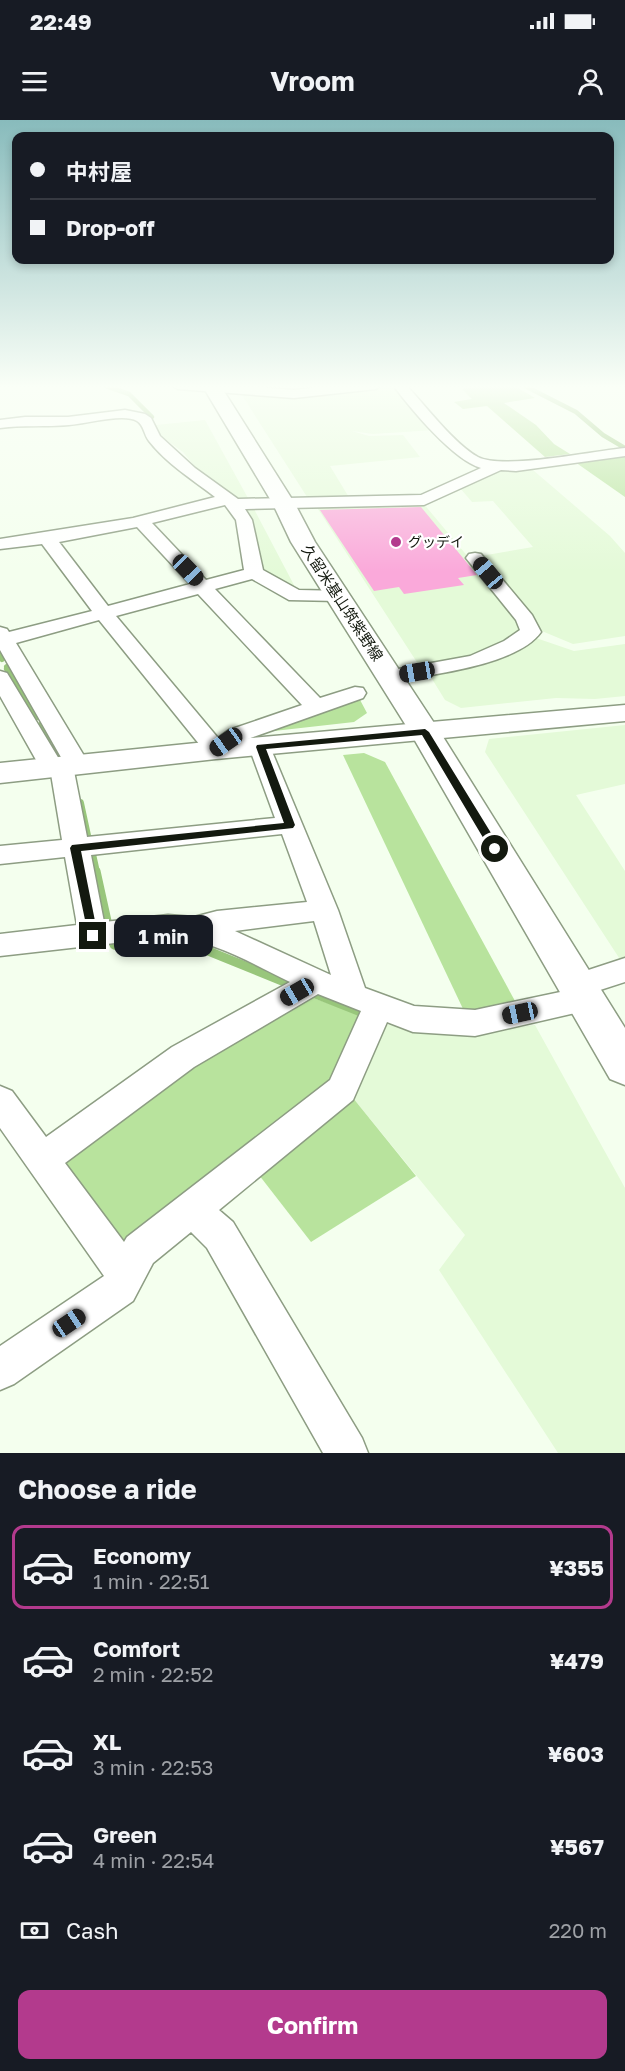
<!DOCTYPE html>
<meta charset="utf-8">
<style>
body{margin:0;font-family:"Golos Text","Noto Sans JP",sans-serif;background:#20242c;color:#f1f3f6;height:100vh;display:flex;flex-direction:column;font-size:22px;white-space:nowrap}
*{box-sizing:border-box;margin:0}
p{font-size:20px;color:#9ea1a6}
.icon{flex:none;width:33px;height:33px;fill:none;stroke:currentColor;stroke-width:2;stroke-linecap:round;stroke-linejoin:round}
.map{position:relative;height:1333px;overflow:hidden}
.sheet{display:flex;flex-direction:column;background:#171b24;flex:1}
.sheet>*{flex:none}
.hud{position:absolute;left:12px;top:12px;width:602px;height:132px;border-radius:12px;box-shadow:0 3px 9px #0003;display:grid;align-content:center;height:132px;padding:0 18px;background:#171b24}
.end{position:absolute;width:27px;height:27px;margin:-14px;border:8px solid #13190f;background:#fff;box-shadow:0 0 0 3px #fff}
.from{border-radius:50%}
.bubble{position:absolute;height:42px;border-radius:12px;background:#171b24;box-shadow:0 3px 9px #0003;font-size:20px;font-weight:700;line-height:42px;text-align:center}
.car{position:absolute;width:18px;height:36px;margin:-18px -9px;border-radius:8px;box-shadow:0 0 4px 2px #0007;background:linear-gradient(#222 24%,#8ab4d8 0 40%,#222 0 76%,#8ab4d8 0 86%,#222 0)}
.hud b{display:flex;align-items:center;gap:21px;height:57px;font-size:22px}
.hud b+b{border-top:2px solid #363941}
.hud i{width:15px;height:15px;background:#f1f3f6}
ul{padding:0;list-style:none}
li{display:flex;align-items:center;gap:18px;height:84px;margin:0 12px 9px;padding:0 6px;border:3px solid transparent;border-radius:12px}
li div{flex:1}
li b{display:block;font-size:22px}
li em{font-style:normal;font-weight:700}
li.on{border-color:#b33a8d}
li>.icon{width:54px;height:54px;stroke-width:1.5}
h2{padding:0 18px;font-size:27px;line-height:72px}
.pay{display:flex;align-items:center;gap:15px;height:66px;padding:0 18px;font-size:22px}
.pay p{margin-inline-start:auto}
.action{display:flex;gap:12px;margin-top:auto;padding:12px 18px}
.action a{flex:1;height:69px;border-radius:12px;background:#b33a8d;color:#fff;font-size:24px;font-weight:700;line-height:69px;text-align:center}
.status{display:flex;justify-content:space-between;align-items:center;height:42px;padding:0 30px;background:#171b24;direction:ltr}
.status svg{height:16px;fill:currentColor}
header{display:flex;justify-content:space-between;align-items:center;height:78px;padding:0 18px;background:#171b24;font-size:27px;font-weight:700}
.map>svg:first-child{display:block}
.built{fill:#e4fad8}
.green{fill:#b8e39d}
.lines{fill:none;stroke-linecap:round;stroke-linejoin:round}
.stream-far3{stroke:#98c67b;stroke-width:4.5}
.stream-far2{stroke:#98c67b;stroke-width:6}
.stream-far1{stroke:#98c67b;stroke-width:8}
.stream{stroke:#98c67b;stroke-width:9}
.building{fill:#faa9da}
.minor-casing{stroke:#8d9d83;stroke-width:3}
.tertiary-casing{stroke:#8d9d83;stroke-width:3}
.primary-casing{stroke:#8d9d83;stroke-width:3}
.minor{fill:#fff;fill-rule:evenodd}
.tertiary{fill:#fff;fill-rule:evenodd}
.primary{fill:#fff;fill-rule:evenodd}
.route{fill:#13190f}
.poi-dot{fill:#b33a8d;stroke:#fff;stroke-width:2}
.labels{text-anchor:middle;stroke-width:4.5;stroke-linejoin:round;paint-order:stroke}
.far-poi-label{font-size:14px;fill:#13190f;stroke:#fff;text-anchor:start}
.street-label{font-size:15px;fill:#13190f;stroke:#fff}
</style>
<div class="status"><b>22:49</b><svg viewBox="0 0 49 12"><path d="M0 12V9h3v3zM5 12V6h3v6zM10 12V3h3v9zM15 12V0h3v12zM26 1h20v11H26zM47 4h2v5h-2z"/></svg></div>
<header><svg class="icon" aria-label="menu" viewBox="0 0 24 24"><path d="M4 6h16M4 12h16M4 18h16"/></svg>Vroom<svg class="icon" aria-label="person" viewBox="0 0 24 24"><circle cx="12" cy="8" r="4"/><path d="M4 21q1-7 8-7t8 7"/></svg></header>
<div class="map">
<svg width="625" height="1333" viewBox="0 0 625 1333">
<rect width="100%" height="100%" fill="#f4ffee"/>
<g class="built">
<polygon points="394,266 434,310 373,314 352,311 369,316 403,315 420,337 330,346 350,379 309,380 240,272 301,276"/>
<polygon points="205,300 249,380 238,378 196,348 183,332 158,314 156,305"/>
<polygon points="500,350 533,350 610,416 625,433 625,516 573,524 537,509 535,500 523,514 469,538 420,547 316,386 423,383 469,438 533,427 493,381 472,382 460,368"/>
<polygon points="246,387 253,387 295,467 260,447 251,398"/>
<polygon points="536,518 574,531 625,524 625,576 595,579 556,578 461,588 445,580 429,554 481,546"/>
<polygon points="625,605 625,664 576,675 625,751 625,847 485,632 489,619"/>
<polygon points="380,904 424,909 492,911 535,905 625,1068 625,1333 558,1333 439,1150 465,1115 353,978"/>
</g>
<g class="green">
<polygon points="486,265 513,265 535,278 504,283 536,305 554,324 570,334 545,337 487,286 463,289 454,282 472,279 462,269"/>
<polygon points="625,336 625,377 575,342"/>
<polygon points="359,578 367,593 354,602 274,611 273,607"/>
<polygon points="364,633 385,642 515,881 484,891 464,891 343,635"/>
<polygon points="308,876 360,895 330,968 126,1124 117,1126 61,1050 63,1037 182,947"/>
<polygon points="353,978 416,1056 311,1122 259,1055"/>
</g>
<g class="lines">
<g class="stream-far3">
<polyline points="103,265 129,274 152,297"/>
<polyline points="523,265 576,292 603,315 625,328"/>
</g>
<g class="stream-far2">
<polyline points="0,535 2,539"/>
<polyline points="7,547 9,551"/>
</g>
<g class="stream-far1">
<polyline points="8,549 37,596"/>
<polyline points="42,605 51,619"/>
<polyline points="80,683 88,720"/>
<polyline points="92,734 96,752"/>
</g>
<g class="stream">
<polyline points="96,751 107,801"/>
<polyline points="113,821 114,825 119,826 181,820 292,865"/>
<polyline points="313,873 361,892"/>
</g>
</g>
<polygon class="building" points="421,387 477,455 458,458 464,465 404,474 399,467 374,471 320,390"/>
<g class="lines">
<defs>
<g id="minor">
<polygon points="172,265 232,265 294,270 338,265 382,265 376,269 294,278 178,269"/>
<path d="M393,265H406C425,285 455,325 478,337C503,350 594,331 625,328V336L516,351L501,350L424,385L245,389L252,400L263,450L299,470L345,471L347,475L345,479L338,481L289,480L252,459L215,469L320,578L355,567L363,568L366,573L363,578L245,620L224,635L216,637L208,635L99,500L16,523L89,644L85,649L74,651L87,717L275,698L249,627L252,622L260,620L268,622L338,790L365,868L414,886L475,890L565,871L562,865L567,857L625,838V862L597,871L601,879L597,888L475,916L413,912L387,902L353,980L219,1090L233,1102L362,1318L368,1333H323L207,1128L191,1112L153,1143L133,1181L14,1264L0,1270V1226L104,1156L0,1008V966L12,971L46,1017L172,927L290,862C249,842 214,820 168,817L0,836V814L77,805L65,737L0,744V726L62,720L51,654L44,652L40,647L0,576V551L7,553L59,639H62L0,530V507L7,509L9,512L92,491L42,424L0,429V419L133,398L215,377C193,360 166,343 149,321C144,315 144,305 137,301C123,293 86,304 69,305C46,307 23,305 0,308V300L25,297H68L125,290L145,294L151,298L160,316L195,348L238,379L421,375L481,348C453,340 411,289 393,265ZM225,385L236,400L244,450L206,460L152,403ZM137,407L190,464L108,486L59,422ZM198,474L302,585L229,610L218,618L116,496ZM282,714L307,782L217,791L194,797L168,795L104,802L91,735ZM314,801L331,855L235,811ZM318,874L361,891L330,960L127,1117L124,1122L65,1043L194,947Z"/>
<path d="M475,433L481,434L532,495L541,512C517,546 428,555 389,562L382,560L379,556L382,552L470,536L504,521L520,510L516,500L466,438L469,434Z"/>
</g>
<polygon id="tertiary" points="625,585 625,601 216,639 0,663 0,643 216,621"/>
<polygon id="primary" points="202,265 220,265 295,384 315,422 440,612 625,908 625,965 610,959 410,612 291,422 273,384"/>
</defs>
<use href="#minor" class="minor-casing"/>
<use href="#tertiary" class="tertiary-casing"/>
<use href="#primary" class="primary-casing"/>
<use href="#minor" class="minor"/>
<use href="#tertiary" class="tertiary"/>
<use href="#primary" class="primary"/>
</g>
<linearGradient id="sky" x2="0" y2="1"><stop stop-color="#88bbbc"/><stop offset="0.59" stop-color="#fafff7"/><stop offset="1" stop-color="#fafff7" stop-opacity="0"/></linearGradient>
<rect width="625" height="452" fill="url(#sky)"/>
<polygon class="route" points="425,609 429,612 499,726 499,731 491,731 422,615 266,629 295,705 293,708 81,731 98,816 97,819 89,819 70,728 72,725 284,703 256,627 257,625"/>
<circle class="poi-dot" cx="396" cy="422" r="6"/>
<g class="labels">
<g class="far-poi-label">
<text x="408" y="427">グッデイ</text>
</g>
<g class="street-label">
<text transform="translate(342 483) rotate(57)" y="5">久留米基山筑紫野線</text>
</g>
</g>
</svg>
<i class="end from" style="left:495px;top:729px"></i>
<i class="end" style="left:93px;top:816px"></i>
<div class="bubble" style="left:114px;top:795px;width:99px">1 min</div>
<i class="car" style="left:188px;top:450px;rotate:136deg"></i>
<i class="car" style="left:488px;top:453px;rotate:320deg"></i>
<i class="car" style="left:417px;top:552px;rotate:260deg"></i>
<i class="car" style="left:226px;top:622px;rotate:235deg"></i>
<i class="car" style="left:297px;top:872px;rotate:240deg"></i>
<i class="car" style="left:520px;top:893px;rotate:258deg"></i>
<i class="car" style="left:69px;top:1203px;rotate:56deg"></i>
<div class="hud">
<b><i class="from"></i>中村屋</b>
<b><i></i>Drop-off</b>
</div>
</div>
<section class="sheet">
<h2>Choose a ride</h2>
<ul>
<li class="on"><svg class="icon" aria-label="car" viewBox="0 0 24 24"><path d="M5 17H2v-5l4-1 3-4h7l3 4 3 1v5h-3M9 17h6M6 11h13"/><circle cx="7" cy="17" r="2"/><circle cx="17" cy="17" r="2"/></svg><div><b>Economy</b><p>1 min · 22:51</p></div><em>¥355</em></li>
<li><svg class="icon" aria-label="car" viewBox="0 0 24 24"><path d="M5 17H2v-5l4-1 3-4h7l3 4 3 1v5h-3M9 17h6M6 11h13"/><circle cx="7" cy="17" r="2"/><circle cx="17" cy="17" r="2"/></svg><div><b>Comfort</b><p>2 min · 22:52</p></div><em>¥479</em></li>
<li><svg class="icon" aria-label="car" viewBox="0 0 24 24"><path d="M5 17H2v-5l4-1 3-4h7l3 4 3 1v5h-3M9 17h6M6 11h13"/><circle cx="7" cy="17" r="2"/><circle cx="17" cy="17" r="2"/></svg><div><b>XL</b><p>3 min · 22:53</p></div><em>¥603</em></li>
<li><svg class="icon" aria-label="car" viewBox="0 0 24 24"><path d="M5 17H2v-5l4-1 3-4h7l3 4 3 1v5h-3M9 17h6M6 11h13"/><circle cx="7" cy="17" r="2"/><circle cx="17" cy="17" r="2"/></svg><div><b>Green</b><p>4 min · 22:54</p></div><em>¥567</em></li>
</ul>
<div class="pay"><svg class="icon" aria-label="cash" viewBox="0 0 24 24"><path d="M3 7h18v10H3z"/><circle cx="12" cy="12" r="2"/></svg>Cash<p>220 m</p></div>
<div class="action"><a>Confirm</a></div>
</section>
